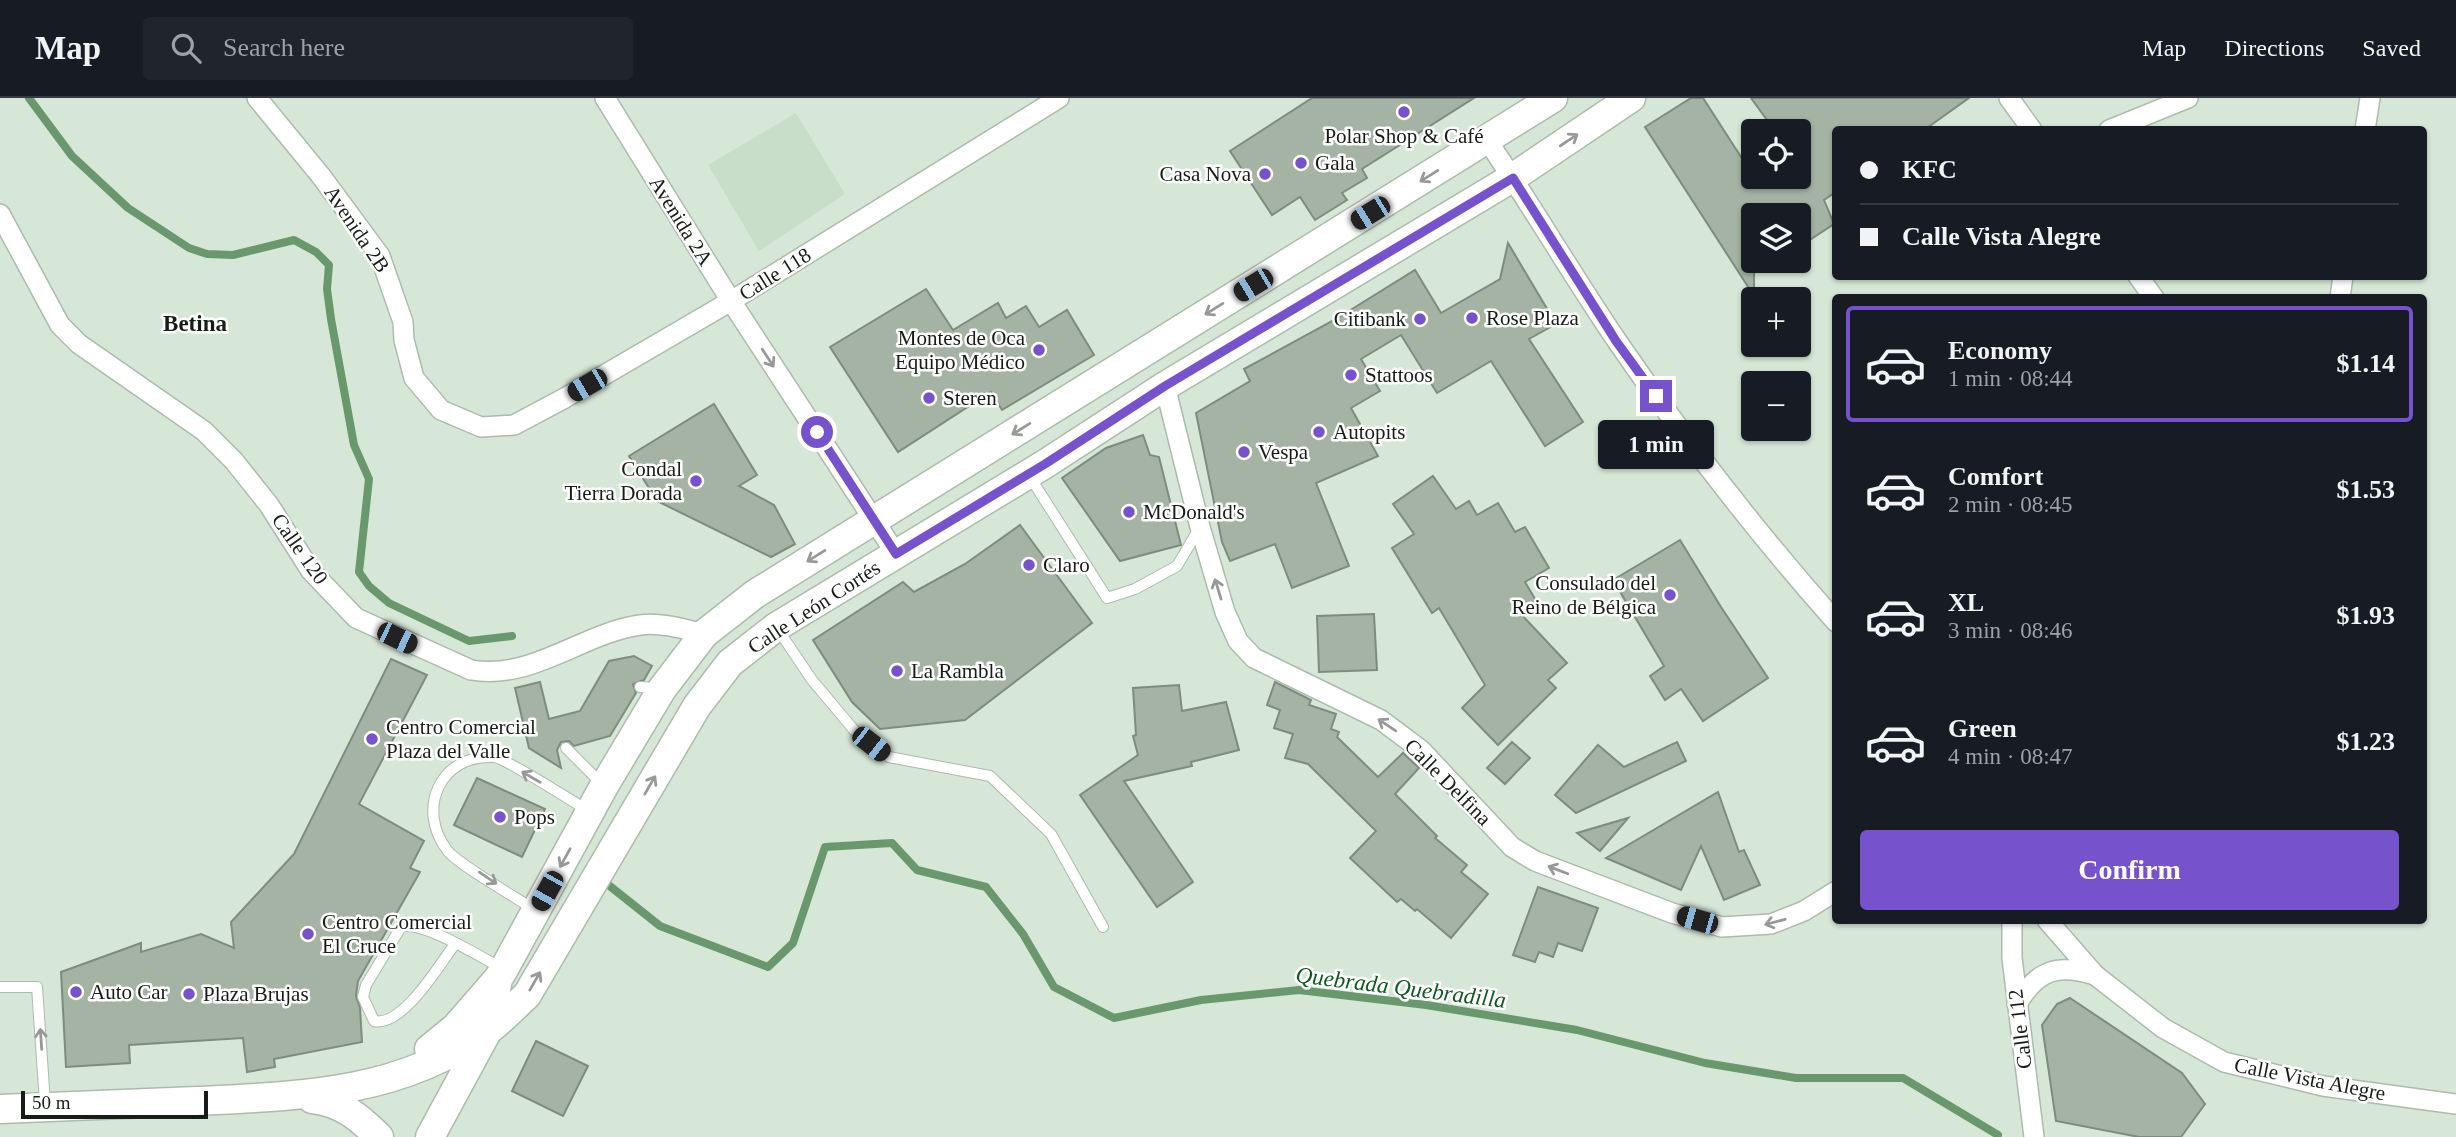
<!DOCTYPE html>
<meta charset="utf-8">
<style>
body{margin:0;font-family:"Times New Roman",serif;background:#20242c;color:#f1f3f6;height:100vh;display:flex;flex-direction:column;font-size:26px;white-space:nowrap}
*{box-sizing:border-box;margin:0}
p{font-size:23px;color:#9ea1a6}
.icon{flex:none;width:38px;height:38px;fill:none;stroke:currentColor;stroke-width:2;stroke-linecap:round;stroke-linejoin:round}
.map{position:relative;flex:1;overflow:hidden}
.drawer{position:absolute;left:1832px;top:196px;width:595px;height:630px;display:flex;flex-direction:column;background:#171b24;border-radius:7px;box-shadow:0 2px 5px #0004}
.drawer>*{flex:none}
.top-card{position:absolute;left:1832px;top:28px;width:595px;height:154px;border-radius:7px;box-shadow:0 2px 5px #0004;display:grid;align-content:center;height:154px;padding:0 28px;background:#171b24}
.buttons{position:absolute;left:1741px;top:21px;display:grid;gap:14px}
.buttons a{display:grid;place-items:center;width:70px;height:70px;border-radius:7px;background:#171b24;box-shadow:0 2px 5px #0004;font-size:35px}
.scale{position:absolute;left:21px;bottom:18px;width:187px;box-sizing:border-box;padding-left:7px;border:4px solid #171c17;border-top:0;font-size:19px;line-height:24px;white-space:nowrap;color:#171c17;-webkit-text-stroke:5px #fff;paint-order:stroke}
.end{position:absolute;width:32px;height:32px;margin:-16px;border:9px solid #7653cc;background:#fff;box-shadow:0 0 0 4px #fff}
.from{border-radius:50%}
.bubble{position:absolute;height:49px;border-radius:7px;background:#171b24;box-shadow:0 2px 5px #0004;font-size:23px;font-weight:600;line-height:49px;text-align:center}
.car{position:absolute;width:21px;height:42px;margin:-21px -10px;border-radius:9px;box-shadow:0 0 5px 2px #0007;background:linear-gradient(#222 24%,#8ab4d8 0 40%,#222 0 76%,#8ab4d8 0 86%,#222 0)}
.top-card b{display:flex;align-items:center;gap:24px;height:66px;font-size:26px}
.top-card b+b{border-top:2px solid #363941}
.top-card i{width:18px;height:18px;background:#f1f3f6}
ul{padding:12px 0 0;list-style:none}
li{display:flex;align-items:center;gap:21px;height:116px;margin:0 14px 10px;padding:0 14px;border:4px solid transparent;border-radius:7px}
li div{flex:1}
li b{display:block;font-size:26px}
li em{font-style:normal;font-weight:600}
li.current{border-color:#7653cc}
li>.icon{width:63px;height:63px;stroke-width:1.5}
.button{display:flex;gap:14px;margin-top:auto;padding:14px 28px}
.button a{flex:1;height:80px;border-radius:7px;background:#7653cc;color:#fff;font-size:28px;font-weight:600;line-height:80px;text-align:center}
header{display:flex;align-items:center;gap:42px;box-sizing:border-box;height:98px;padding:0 35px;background:#171b24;border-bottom:2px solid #363941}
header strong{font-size:33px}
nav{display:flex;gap:38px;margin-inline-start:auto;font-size:24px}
.search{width:490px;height:63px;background:#20242c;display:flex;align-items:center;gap:18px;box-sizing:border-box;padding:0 24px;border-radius:7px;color:#9ea1a6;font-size:26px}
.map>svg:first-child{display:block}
.built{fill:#c8dec9}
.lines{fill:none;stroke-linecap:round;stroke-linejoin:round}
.stream{stroke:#68986c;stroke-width:8}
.building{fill:#a4b3a4;stroke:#7d8c7e;stroke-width:2}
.service-casing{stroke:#abbbac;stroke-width:12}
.minor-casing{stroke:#abbbac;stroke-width:22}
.secondary-casing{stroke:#abbbac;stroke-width:31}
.service{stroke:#fff;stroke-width:10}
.minor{stroke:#fff;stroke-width:19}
.secondary{stroke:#fff;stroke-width:28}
.oneway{stroke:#979997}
.route{stroke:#7653cc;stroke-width:9}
.poi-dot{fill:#7653cc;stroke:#fff;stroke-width:2.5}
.labels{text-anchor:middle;stroke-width:5;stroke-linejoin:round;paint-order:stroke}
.poi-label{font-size:21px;fill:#171c17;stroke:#fff;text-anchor:start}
.street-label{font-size:21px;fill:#171c17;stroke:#fff}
.neighbourhood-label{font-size:23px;font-weight:bold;fill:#171c17;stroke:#fff}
.water-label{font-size:23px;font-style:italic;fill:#105920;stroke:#fff}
</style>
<header>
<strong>Map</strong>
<div class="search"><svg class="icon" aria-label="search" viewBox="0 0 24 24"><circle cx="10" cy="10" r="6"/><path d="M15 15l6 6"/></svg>Search here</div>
<nav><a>Map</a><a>Directions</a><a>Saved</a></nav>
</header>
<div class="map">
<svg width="2456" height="1039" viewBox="0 0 2456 1039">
<rect width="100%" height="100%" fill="#d7e7d7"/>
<polygon class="built" points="796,15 845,96 759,153 708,67"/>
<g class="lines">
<g class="stream">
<polyline points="29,0 72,58 128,110 189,150 207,156 233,157 294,142 316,154 329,167 327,191 331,221 354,347 369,381 359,474 369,488 389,505 469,543 512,538"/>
<polyline points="606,780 606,785 660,828 768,869 793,845 825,749 892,745 917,772 986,789 1023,836 1054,889 1114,920 1201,902 1299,892 1426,907 1577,932 1705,965 1796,980 1903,980 1998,1037"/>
</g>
</g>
<g class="building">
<polygon points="1312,0 1474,0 1362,71 1367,80 1342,95 1347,102 1315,122 1300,99 1272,117 1230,53"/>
<polygon points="1691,0 1703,0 1754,79 1799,79 1799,33 1775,33 1751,0 1969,0 1924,32 1836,32 1836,94 1824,102 1834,126 1799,149 1799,117 1754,117 1754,198 1645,29"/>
<polygon points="1508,145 1556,226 1529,241 1583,324 1545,348 1491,263 1437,295 1401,237 1361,261 1380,293 1351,310 1378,358 1316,385 1349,468 1292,490 1275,446 1230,463 1222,444 1196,315 1250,283 1244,271 1336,221 1415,172 1441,215 1500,181"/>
<polygon points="926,191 953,232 998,205 1006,220 1026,208 1039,229 1067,212 1094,257 1002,312 991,294 898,354 830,249"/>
<polygon points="714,306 757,377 739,388 774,407 795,446 771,459 657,403 629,358"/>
<polygon points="1143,337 1150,357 1159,359 1181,447 1120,463 1062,380 1106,350"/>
<polygon points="1433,378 1456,411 1469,403 1477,417 1498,405 1515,434 1525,429 1549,470 1525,484 1538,506 1521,516 1567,565 1548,582 1556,590 1498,647 1462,610 1485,587 1439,510 1432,515 1392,450 1414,436 1393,406"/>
<polygon points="1020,427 1092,525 965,622 880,631 852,604 813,542 903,484 914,494 965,466"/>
<polygon points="1680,442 1721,509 1768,580 1703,623 1681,591 1665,602 1650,578 1664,568 1613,482"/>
<polygon points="1374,516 1377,572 1319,574 1317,518"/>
<polygon points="634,558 652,568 644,582 633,586 636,595 610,638 574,648 569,643 561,644 557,652 561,670 529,650 515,590 540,584 549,621 580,613 609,563"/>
<polygon points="391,561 427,577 359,706 424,743 410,770 420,774 358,883 356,898 360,910 362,944 274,961 275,969 247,974 243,940 129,947 130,965 66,969 61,874 141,845 141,854 201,836 234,850 231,824 294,756"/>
<polygon points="1275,584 1311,602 1309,607 1336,616 1331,631 1339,634 1337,639 1378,679 1403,655 1419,670 1395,696 1437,738 1435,740 1467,767 1461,774 1488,796 1451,840 1417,811 1415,813 1401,801 1397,804 1350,760 1376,733 1308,666 1285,660 1293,636 1274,630 1280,612 1267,607"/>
<polygon points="1179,587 1182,613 1226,604 1239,652 1191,664 1192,668 1124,683 1193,784 1157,809 1080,697 1138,657 1133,638 1136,637 1133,590"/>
<polygon points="1512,644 1530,660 1505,686 1487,670"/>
<polygon points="1677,644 1686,663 1576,715 1555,697 1598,647 1624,669"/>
<polygon points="477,680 545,711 522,759 454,727"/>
<polygon points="1718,694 1739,754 1744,752 1760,787 1724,802 1701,748 1681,792 1606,760"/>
<polygon points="1628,720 1600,753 1577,735"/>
<polygon points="1538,789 1598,810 1582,853 1558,845 1553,859 1539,854 1535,864 1513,857"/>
<polygon points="2070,900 2182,975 2205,1006 2181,1039 2139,1039 2056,1023 2042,927 2057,906"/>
<polygon points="536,943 588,968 563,1018 512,993"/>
</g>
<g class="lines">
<defs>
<g id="service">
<polyline points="1030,379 1107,500 1135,491 1177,468 1200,429"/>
<polyline points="777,530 812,582 854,632 889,659 990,678 1051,736 1103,829"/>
<polyline points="640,589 658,590"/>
<polyline points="566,650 603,687"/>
<path d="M535,812C517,800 457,766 447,752C416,711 440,656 494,659C505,660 572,703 587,712"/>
<path d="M455,846C439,867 403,929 374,923L363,899L366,887L401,829C422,822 480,859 500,869"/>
<polyline points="0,889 37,889 45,1005"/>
</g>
<g id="minor">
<polyline points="257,0 321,78 380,158 403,224 404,242 414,280 441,312 481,329 514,327 563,301 731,203 1059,0"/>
<polyline points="605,0 731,203 896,456"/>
<polyline points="2009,0 2032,32"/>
<polyline points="2109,32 2188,0"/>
<polyline points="2365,32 2370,0"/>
<path d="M1487,42C1532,108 1572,177 1617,243C1684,341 1757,435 1836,524"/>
<path d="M0,116L60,227L79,246L204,333L234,363L269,407L311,473L356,520L471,572C531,583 583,535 640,527C660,524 684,531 704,536"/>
<polyline points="2138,178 2154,200"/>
<polyline points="2340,200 2343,178"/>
<polyline points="1165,288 1200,429 1225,514 1238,543 1254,560 1381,622 1421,652 1512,749 1535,763 1672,815 1722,829 1771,826 1804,813 1836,793"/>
<polyline points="2012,822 2012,860 2034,1039"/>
<polyline points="2047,822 2095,877 2163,930 2224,964 2323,988 2456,1006"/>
<path d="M2017,906C2037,872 2058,865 2095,877"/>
</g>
<g id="secondary">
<polyline points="429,951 456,929 496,883"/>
<path d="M312,1001C341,1004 359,1019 379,1039"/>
<path d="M0,1011C66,1008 131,1006 197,1003C301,998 399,996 487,933C501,923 514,909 527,897L697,608L730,565L776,529L1045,366L1165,288L1512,80L1631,0"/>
<polyline points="430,1039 488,932 498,881 504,871 604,688 662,591 704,536 755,496 1553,0"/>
</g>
</defs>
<use href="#service" class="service-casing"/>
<use href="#minor" class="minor-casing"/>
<use href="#secondary" class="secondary-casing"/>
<use href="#service" class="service"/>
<use href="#minor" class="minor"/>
<use href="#secondary" class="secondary"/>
</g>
<defs><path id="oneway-shaft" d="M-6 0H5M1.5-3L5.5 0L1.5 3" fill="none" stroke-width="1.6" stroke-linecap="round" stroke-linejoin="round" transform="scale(1.75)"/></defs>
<g class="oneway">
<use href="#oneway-shaft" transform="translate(1569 42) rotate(-34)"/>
<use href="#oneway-shaft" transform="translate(1429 78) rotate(148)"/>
<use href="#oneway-shaft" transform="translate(1214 211) rotate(148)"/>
<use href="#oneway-shaft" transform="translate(768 260) rotate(57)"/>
<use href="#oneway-shaft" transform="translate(1021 331) rotate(148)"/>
<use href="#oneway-shaft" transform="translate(816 458) rotate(148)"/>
<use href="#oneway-shaft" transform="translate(1218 491) rotate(-107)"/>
<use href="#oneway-shaft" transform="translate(1387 627) rotate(-146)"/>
<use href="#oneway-shaft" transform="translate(531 679) rotate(-150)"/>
<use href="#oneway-shaft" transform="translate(650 687) rotate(-60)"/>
<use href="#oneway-shaft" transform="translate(565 760) rotate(119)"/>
<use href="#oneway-shaft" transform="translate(1558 772) rotate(-159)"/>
<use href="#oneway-shaft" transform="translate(488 780) rotate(34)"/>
<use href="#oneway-shaft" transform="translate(1775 824) rotate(165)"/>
<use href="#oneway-shaft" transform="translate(535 883) rotate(-60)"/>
<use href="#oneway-shaft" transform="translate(41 941) rotate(-94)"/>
</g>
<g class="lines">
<polyline class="route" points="817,334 896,456 1045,366 1165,288 1513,80 1616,243 1656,298"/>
</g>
<g class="poi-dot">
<circle cx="1404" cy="14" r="7"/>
<circle cx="1301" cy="65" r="7"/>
<circle cx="1265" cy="76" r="7"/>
<circle cx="1472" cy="220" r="7"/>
<circle cx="1420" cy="221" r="7"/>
<circle cx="1039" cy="252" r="7"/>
<circle cx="1351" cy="277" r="7"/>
<circle cx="929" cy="300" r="7"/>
<circle cx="1319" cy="334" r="7"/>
<circle cx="1244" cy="354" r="7"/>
<circle cx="696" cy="383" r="7"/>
<circle cx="1129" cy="414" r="7"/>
<circle cx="1029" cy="467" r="7"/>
<circle cx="1670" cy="497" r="7"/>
<circle cx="897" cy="573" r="7"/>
<circle cx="372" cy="641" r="7"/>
<circle cx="500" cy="719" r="7"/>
<circle cx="308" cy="836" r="7"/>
<circle cx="76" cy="894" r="7"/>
<circle cx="189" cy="896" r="7"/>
</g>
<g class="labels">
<g class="poi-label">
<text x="1404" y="45" text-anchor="middle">Polar Shop &amp; Café</text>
<text x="1315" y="72">Gala</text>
<text x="1251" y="83" text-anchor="end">Casa Nova</text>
<text x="1486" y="227">Rose Plaza</text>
<text x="1406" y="228" text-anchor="end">Citibank</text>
<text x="1025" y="247" text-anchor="end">Montes de Oca<tspan x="1025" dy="24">Equipo Médico</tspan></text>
<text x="1365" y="284">Stattoos</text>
<text x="943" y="307">Steren</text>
<text x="1333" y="341">Autopits</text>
<text x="1258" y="361">Vespa</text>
<text x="682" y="378" text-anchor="end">Condal<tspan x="682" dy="24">Tierra Dorada</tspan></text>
<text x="1143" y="421">McDonald's</text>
<text x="1043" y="474">Claro</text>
<text x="1656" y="492" text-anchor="end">Consulado del<tspan x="1656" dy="24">Reino de Bélgica</tspan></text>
<text x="911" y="580">La Rambla</text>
<text x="386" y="636">Centro Comercial<tspan x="386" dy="24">Plaza del Valle</tspan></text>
<text x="514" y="726">Pops</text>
<text x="322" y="831">Centro Comercial<tspan x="322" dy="24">El Cruce</tspan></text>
<text x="90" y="901">Auto Car</text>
<text x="203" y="903">Plaza Brujas</text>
</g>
<g class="street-label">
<text transform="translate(681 123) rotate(58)" y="7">Avenida 2A</text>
<text transform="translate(357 131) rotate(56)" y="7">Avenida 2B</text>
<text transform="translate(775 176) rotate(-32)" y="7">Calle 118</text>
<text transform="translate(300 451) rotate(55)" y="7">Calle 120</text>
<text transform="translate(814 509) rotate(-33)" y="7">Calle León Cortés</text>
<text transform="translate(1448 684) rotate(45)" y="7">Calle Delfina</text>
<text transform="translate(2020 931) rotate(-97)" y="7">Calle 112</text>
<text transform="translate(2310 981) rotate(11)" y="7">Calle Vista Alegre</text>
</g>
<g class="neighbourhood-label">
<text x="195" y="233">Betina</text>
</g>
<g class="water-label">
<text transform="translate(1401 889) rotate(7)" y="8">Quebrada Quebradilla</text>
</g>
</g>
</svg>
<div class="buttons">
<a><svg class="icon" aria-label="locate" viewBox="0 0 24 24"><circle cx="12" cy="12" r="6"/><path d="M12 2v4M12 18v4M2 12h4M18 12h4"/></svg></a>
<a><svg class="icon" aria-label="layers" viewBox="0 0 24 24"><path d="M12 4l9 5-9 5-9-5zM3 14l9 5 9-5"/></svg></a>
<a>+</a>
<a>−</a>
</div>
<div class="scale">50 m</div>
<i class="end from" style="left:817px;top:334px"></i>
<i class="end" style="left:1656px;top:298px"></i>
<div class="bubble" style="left:1598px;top:322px;width:116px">1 min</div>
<i class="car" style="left:1370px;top:115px;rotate:238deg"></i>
<i class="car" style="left:1253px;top:187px;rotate:239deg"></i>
<i class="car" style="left:587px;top:287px;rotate:240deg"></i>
<i class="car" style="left:397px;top:540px;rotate:116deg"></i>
<i class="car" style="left:871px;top:646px;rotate:128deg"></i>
<i class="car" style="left:547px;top:793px;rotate:209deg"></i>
<i class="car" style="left:1697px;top:822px;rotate:286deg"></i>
<div class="top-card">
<b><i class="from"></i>KFC</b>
<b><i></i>Calle Vista Alegre</b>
</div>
<section class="drawer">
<ul>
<li class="current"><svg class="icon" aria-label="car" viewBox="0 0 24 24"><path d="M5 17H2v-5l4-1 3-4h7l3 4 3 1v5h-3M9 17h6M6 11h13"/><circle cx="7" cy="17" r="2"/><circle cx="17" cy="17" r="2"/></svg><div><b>Economy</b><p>1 min · 08:44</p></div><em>$1.14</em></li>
<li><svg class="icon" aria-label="car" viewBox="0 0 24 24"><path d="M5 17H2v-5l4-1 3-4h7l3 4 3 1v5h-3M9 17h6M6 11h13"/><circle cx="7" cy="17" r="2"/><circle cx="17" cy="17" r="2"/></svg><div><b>Comfort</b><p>2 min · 08:45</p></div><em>$1.53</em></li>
<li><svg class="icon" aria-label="car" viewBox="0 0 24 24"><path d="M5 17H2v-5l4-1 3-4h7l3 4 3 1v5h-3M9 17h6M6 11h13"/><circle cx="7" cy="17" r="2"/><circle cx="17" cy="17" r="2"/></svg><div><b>XL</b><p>3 min · 08:46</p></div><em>$1.93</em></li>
<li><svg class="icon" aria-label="car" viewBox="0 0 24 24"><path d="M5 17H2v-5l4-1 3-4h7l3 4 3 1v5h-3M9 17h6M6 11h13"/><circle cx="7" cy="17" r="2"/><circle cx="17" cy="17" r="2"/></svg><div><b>Green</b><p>4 min · 08:47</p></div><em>$1.23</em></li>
</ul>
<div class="button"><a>Confirm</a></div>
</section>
</div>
